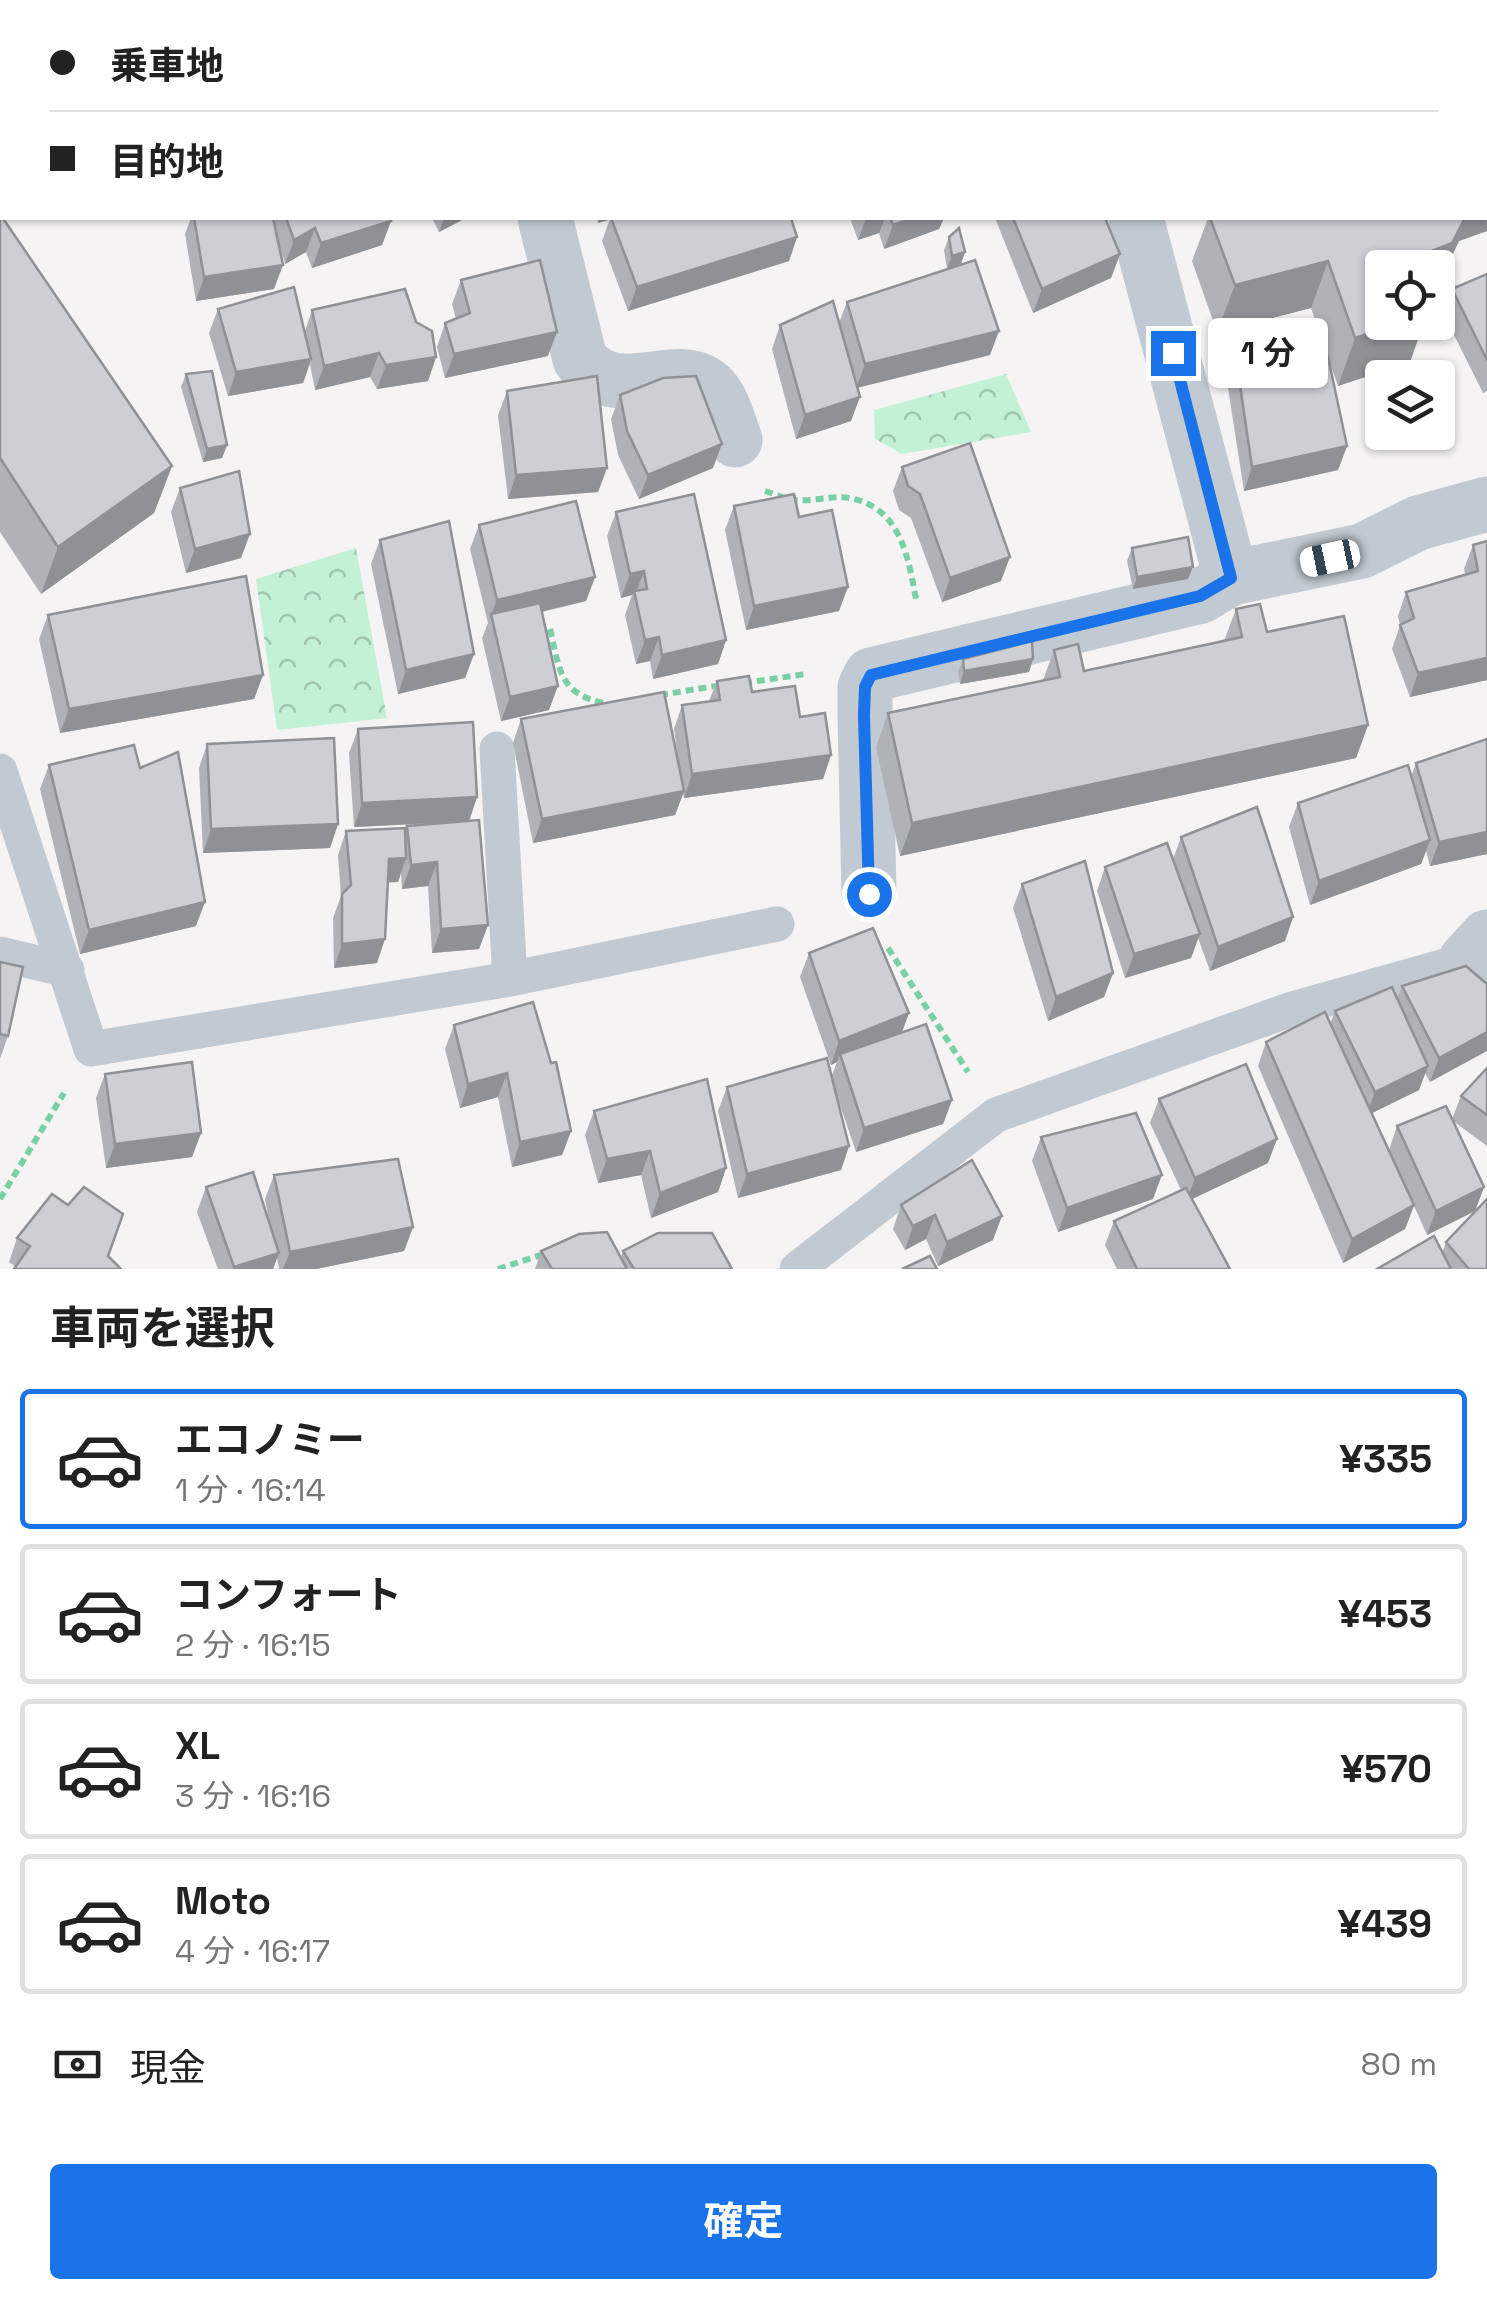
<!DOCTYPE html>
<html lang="ja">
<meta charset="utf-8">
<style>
body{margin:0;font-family:"Space Grotesk","Noto Sans JP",sans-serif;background:#f6f6f6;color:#222;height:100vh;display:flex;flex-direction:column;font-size:38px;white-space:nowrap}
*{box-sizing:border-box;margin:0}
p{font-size:32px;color:#767676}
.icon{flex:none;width:55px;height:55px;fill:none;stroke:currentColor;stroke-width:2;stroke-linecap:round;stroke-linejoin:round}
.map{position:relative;height:1269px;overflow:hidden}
.sheet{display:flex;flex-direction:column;background:#fff;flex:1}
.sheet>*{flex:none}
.banner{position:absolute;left:0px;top:0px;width:1488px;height:220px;box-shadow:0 2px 8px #0004;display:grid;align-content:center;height:220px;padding:0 50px;background:#fff}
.tools{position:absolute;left:1365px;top:250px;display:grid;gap:20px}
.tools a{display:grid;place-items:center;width:90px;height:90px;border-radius:10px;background:#fff;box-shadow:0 2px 8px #0004;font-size:50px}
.end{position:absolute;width:45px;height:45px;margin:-22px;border:12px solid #1a73e8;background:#fff;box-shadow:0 0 0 5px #fff}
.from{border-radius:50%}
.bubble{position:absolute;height:70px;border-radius:10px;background:#fff;box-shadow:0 2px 8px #0004;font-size:32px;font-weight:700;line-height:70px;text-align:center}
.car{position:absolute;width:30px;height:60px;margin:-30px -15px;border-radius:12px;box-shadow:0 0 8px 2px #0007;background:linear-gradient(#fff 24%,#345 0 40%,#fff 0 76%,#345 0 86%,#fff 0)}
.banner b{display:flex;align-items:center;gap:35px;height:95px;font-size:38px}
.banner b+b{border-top:2px solid #e0e0e0}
.banner i{width:25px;height:25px;background:#222}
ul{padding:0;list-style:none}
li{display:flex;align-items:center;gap:30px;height:140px;margin:0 20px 15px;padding:0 30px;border:5px solid #e0e0e0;border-radius:10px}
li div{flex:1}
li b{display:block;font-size:38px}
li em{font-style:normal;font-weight:700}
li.current{border-color:#1a73e8}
li>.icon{width:90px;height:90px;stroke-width:1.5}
h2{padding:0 50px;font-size:45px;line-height:120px}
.pay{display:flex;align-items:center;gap:25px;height:110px;padding:0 50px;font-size:38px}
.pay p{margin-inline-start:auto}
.primary-button{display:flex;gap:20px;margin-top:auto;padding:20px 50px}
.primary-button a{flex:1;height:115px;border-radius:10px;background:#1a73e8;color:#fff;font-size:40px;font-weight:700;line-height:115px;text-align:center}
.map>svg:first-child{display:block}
.forest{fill:url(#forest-crowns)}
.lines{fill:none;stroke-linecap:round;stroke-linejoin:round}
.path{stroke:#7ad0a6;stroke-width:6;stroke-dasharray:8 5;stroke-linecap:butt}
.lane{stroke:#c1cad2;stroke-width:35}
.street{stroke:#c1cad2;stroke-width:55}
.wall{fill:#b0b2b7}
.shaded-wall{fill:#909195}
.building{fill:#cdcfd5;stroke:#909195;stroke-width:2.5}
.route{stroke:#1a73e8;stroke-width:12}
</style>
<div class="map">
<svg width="1487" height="1269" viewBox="0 0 1487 1269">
<defs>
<pattern id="forest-crowns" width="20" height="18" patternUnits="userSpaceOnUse" patternTransform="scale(2.5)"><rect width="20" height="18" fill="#c3f1d5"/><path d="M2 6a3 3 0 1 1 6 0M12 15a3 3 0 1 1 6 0" fill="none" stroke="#a0c6b0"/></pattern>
</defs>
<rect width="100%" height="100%" fill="#f5f3f3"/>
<g class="forest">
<polygon points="1006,374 1031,432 902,454 875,439 874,410"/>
<polygon points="356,548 387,718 277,730 256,579"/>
</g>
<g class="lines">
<g class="path">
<path d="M765,491C775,494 785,499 795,500C813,502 832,495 849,498C901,507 908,557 916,599"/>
<path d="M550,629C560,671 559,695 608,704"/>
<polyline points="744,683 806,674"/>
<polyline points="660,695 722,685"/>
<polyline points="888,948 968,1072"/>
<polyline points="0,1199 64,1093"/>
<polyline points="498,1269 544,1254"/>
</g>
<g class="lane">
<polyline points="497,749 510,979"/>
<polyline points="0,771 91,1049 510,979 777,924"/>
<polyline points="0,954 67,970"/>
<polyline points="797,1269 996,1115 1292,1009 1466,960 1487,979"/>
</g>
<g class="street">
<polyline points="453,0 454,2"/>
<polyline points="1059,0 1060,2"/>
<path d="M545,218L580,359C619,409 680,354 712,389C723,401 729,424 735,440"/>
<polyline points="1136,218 1231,578"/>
<polyline points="869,893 865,716 865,687 871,675 1201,596 1231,578 1362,551 1418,523 1487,504"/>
<polyline points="1466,960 1487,937"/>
</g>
</g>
<g class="wall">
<polygon points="535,0 736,0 731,2 534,2"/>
<polygon points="1161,0 1355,0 1354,2 1160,2"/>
<polygon points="1418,0 1485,0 1487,12 1487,231 1459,241 1438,285 1438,268 1382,268 1382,322 1424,322 1410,362 1338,386 1329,360 1347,446 1338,470 1244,491 1227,382 1236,358 1300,341 1306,364 1328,357 1311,308 1217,332 1192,261 1208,218 1485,218 1485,2 1417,2"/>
<polygon points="0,214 172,466 154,513 41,594 0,532"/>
<polygon points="191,218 390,218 391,221 382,245 312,268 306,252 285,264 279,244 274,289 196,301 185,234"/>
<polygon points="432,218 466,218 439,232"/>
<polygon points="597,218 791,218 797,237 789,261 628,311 602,241 610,219 598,223"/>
<polygon points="850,218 944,218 939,229 884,249 879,233 858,240"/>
<polygon points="995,218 1105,218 1120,254 1111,278 1033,313"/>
<polygon points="949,237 965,252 961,265 990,355 857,388 851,421 796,439 772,349 780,325 839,323 847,302 947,269 944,250"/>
<polygon points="1487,274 1487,391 1483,393 1443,313 1452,289"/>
<polygon points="461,280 548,356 445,378 437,347 445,323 456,319 452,304"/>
<polygon points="218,309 305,331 312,310 416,322 436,357 428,381 377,389 370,377 315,390 310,364 303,383 228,396 209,333"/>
<polygon points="186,374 227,445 222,458 203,462 181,387"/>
<polygon points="507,391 607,468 598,492 508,499 498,415"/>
<polygon points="620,395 713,468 639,499 618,455 611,419"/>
<polygon points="902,467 1001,581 942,602 911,518 899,510 893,491"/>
<polygon points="180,488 241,558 186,573 171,512"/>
<polygon points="734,506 839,611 746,630 725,530"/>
<polygon points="616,512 726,640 718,664 653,679 650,661 636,664 625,615 632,595 621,598 607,536"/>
<polygon points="479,525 595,577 586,601 542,612 549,710 501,721 482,638 488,623 470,549"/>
<polygon points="380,540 474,654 465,678 398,694 371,564"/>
<polygon points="1487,541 1487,680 1410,697 1392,649 1400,625 1398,616 1406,592 1465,574 1464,569 1473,545"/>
<polygon points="1132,548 1188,579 1133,589 1127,561"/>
<polygon points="1236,609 1267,632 1368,725 1356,758 900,856 876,747 888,713 1043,680 1054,650 1084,671 1224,641"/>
<polygon points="48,615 263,675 254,699 60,733 39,639"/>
<polygon points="963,659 1033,659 1029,672 960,684 958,672"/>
<polygon points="717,681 752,692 800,717 831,755 823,779 684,798 683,794 675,815 533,843 513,743 521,719 679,764 674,729 682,705 709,701"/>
<polygon points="358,729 477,797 469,821 488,925 479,949 432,953 428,886 402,889 401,873 398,882 388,882 377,963 334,968 333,918 341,896 338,855 346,831 405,832 407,826 463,822 354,827 349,753"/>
<polygon points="1487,739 1487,854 1430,866 1426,851 1421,864 1310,905 1289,827 1298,803 1411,777 1416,763"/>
<polygon points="207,744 338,824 330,848 203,853 199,768"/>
<polygon points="49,765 140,768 196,926 80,954 40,789"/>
<polygon points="1181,837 1293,917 1285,941 1210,971 1198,938 1191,958 1125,978 1097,891 1105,867 1173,859"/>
<polygon points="1022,884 1113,973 1104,997 1048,1021 1013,908"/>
<polygon points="809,953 909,1013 902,1032 952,1100 943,1124 856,1152 838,1099 849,1146 841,1170 738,1198 718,1111 727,1087 832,1075 837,1062 831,1065 800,977"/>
<polygon points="0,962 8,1036 0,1059"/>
<polygon points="1487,984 1430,1082 1425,1073 1419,1090 1372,1113 1389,1150 1397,1126 1452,1119 1461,1096 1487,1068 1487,1146 1453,1121 1484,1187 1475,1211 1487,1269 1377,1269 1442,1253 1446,1242 1475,1211 1427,1235 1414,1206 1405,1229 1343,1263 1258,1066 1266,1042 1330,1024 1335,1011 1397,999 1402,986"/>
<polygon points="454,1025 571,1131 562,1155 512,1167 498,1097 460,1108 445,1049"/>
<polygon points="105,1074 201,1133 192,1157 106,1168 96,1098"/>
<polygon points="1159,1099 1268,1163 1192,1199 1230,1269 1117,1269 1105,1245 1114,1221 1181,1190 1150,1123"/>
<polygon points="594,1111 726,1168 718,1192 651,1218 641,1175 598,1183 585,1135"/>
<polygon points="1041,1137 1153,1199 1058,1232 1032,1161"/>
<polygon points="972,1160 993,1240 938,1266 926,1239 905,1250 893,1229 901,1205"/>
<polygon points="274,1175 413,1227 404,1251 316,1269 279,1269 277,1258 273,1269 218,1269 197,1212 206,1187 270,1225 265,1199"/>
<polygon points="17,1238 108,1256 16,1267 9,1262"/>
<polygon points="541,1251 621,1257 623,1251 732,1269 535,1269"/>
</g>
<g class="shaded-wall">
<polygon points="233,0 254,0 247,2 232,2"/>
<polygon points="662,0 736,0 731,2 657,2"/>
<polygon points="1487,190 1487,231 1459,241 1438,285 1438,268 1419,268 1424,254 1465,218 1485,218 1485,191"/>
<polygon points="444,218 466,218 439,232"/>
<polygon points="600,218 615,218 598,223"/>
<polygon points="866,218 885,218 879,233 858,240"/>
<polygon points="914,218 944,218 939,229 884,249 893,225"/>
<polygon points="391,221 382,245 312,268 321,243"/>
<polygon points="315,228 306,252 285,264 294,240"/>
<polygon points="797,237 789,261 628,311 637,287"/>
<polygon points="965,252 960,265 947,269 952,256"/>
<polygon points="1120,254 1111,278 1033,313 1042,289"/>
<polygon points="1328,261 1311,308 1217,332 1235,285"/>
<polygon points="283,265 274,289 196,301 204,277"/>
<polygon points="1403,322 1424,322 1410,362 1338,386 1355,338"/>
<polygon points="999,331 990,355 856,388 865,364"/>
<polygon points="557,332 548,356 445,378 454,354"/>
<polygon points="379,353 370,377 315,390 324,366"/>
<polygon points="436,357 428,381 377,389 386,365"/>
<polygon points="311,359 303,383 228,396 236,372"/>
<polygon points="860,397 851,421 796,439 805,415"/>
<polygon points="722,444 713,468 639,499 648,475"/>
<polygon points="227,445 222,458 203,462 207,449"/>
<polygon points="1347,446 1338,470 1244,491 1252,467"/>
<polygon points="172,466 154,513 41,594 58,547"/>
<polygon points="607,468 598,492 508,499 516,475"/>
<polygon points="250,534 241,558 186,573 195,549"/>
<polygon points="1010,557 1001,581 942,602 950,578"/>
<polygon points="1193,567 1188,579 1133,589 1137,577"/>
<polygon points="644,571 635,595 634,591 632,595 621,598 630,574"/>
<polygon points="595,577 586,601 493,623 491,615 497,600"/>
<polygon points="848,587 839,611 746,630 754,606"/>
<polygon points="659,637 650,661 636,664 645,640"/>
<polygon points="726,640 718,664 653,679 662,655"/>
<polygon points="474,654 465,678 398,694 406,670"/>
<polygon points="1487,658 1487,680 1410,697 1418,673"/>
<polygon points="1033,659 1029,672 960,684 964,671"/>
<polygon points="263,675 254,699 60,733 69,709"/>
<polygon points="558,686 549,710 501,721 510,697"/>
<polygon points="1368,725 1356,758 900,856 912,823"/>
<polygon points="831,755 823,779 684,798 692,774"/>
<polygon points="684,791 675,815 533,843 542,819"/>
<polygon points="477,797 469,821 354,827 362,803"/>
<polygon points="338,824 330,848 203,853 211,829"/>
<polygon points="1487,832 1487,854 1430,866 1439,842"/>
<polygon points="1430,840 1421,864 1310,905 1319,881"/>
<polygon points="406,858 398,882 381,883 389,859"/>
<polygon points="437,862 428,886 402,889 411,865"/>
<polygon points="205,902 196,926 80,954 89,930"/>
<polygon points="1293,917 1285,941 1210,971 1218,947"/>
<polygon points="488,925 479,949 432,953 441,929"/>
<polygon points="1200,934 1191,958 1125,978 1134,954"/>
<polygon points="385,939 377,963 334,968 342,944"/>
<polygon points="1113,973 1104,997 1048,1021 1056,997"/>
<polygon points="909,1013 900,1037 840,1054 837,1062 831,1065 839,1041"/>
<polygon points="1487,1032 1487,1051 1430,1082 1439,1058"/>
<polygon points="1428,1066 1419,1090 1366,1116 1375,1092"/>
<polygon points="507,1073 498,1097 460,1108 468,1084"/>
<polygon points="952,1100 943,1124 856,1152 864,1128"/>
<polygon points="571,1131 562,1155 512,1167 520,1142"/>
<polygon points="201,1133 192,1157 106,1168 115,1144"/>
<polygon points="1277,1139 1268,1163 1186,1202 1195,1178"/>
<polygon points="849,1146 841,1170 738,1198 747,1174"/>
<polygon points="650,1151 641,1175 598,1183 607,1159"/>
<polygon points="726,1168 718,1192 651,1218 660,1193"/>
<polygon points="1162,1175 1153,1199 1058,1232 1067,1208"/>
<polygon points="1484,1187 1475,1211 1427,1235 1436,1211"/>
<polygon points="1414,1205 1405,1229 1343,1263 1352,1239"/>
<polygon points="935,1215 926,1239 905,1250 913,1226"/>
<polygon points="1002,1216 993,1240 938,1266 947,1242"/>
<polygon points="413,1227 404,1251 316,1269 283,1269 290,1252"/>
<polygon points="279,1253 273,1269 234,1269 234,1267"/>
</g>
<g class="building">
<polygon points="72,0 118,0 120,2 69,2"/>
<polygon points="132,0 199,0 200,2 133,2"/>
<polygon points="278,0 342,0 343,2 274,2"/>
<polygon points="428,0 443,0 444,2 422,2"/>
<polygon points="550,0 662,0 657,2 552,2"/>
<polygon points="809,0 886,0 886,2 810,2"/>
<polygon points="1188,0 1345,0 1346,2 1189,2"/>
<polygon points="1440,0 1485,0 1487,12 1487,190 1485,191 1485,2 1441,2"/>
<polygon points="0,214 172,466 58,547 0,458"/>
<polygon points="194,218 273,218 283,265 204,277"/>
<polygon points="286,218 390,218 391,221 321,243 315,228 294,240"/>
<polygon points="611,218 791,218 797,237 637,287"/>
<polygon points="890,218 914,218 893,225"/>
<polygon points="1013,218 1105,218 1120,254 1042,289"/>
<polygon points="1210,218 1465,218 1452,243 1424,254 1426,268 1382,268 1382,322 1403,322 1355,338 1328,261 1235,285"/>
<polygon points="959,228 965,252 952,256 949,237"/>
<polygon points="540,260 557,332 454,354 445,323 470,313 461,280"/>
<polygon points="975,260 999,331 865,364 847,302"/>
<polygon points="1487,274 1487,360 1452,289"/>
<polygon points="294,287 311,359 236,372 218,309"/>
<polygon points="405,289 416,322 432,331 436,357 386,365 379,353 324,366 312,310"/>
<polygon points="833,301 860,397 805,415 780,325"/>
<polygon points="1300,341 1306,364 1328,357 1347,446 1252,467 1236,358"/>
<polygon points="212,371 227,445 207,449 186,374"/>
<polygon points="597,376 607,468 516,475 507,391"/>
<polygon points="696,376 722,444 648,475 627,431 620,395 663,378"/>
<polygon points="970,443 1010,557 950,578 920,494 908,486 902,467"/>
<polygon points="239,471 250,534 195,549 180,488"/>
<polygon points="694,494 726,640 662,655 659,637 645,640 634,591 647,589 644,571 630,574 616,512"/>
<polygon points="794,494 799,517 832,510 848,587 754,606 734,506"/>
<polygon points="576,501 595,577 497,600 479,525"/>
<polygon points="449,521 474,654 406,670 380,540"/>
<polygon points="1188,537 1193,567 1137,577 1132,548"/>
<polygon points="1487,541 1487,658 1418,673 1400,625 1414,618 1406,592 1478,571 1473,545"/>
<polygon points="246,576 263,675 69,709 48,615"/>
<polygon points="540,603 558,686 510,697 491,614"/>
<polygon points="1260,604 1267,632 1344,616 1368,725 912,823 888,713 1060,677 1054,650 1078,644 1084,671 1242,637 1236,609"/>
<polygon points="1032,641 1033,659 964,671 963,659"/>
<polygon points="749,676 752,692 795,686 800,717 825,713 831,755 692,774 682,705 720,700 717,681"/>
<polygon points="664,692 684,791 542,819 521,719"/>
<polygon points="473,722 477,797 362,803 358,729"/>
<polygon points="334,738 338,824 211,829 207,744"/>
<polygon points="1487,739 1487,832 1439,842 1416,763"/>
<polygon points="134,745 140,768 178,752 205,902 89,930 49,765"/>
<polygon points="1408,765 1430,840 1319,881 1298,803"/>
<polygon points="1257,807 1293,917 1218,947 1181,837"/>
<polygon points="479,820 488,925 441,929 437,862 411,865 407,826"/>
<polygon points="405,828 406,858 389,859 385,939 342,944 342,894 351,885 346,831"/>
<polygon points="1167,843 1200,934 1134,954 1105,867"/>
<polygon points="1085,861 1113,973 1056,997 1022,884"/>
<polygon points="873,928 909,1013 839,1041 809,953"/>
<polygon points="0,962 23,967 8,1036 0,1034"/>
<polygon points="1466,966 1487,984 1487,1032 1439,1058 1402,986"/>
<polygon points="1392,987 1428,1066 1375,1092 1335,1011"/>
<polygon points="533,1002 551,1063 556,1062 571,1131 520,1142 507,1073 468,1084 454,1025"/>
<polygon points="1325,1012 1414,1205 1352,1239 1266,1042"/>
<polygon points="926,1024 952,1100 864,1128 840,1054"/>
<polygon points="827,1058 849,1146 747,1174 727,1087"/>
<polygon points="192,1062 201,1133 115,1144 105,1074"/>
<polygon points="1246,1064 1277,1139 1195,1178 1159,1099"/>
<polygon points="1487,1068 1487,1115 1461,1096"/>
<polygon points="707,1079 726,1168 660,1193 650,1151 607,1159 594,1111"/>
<polygon points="1446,1106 1484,1187 1436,1211 1397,1126"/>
<polygon points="1136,1113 1162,1175 1067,1208 1041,1137"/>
<polygon points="398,1159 413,1227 290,1252 274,1175"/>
<polygon points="972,1160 1002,1216 947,1242 935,1215 913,1226 901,1205"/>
<polygon points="253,1172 279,1253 234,1267 206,1187"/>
<polygon points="84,1187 123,1214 108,1256 121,1269 14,1269 30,1246 17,1238 52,1194 68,1205"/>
<polygon points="1186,1188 1230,1269 1137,1269 1114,1221"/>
<polygon points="1487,1199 1487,1269 1469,1269 1446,1242"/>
<polygon points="607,1232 627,1269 552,1269 541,1251 579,1234"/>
<polygon points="658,1233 712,1233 732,1269 634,1269 623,1251"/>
<polygon points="1434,1236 1451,1269 1377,1269"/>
<polygon points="930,1256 937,1269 902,1269"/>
</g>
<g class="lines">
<polyline class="route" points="869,894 864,716 865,687 871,675 1200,596 1231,578 1173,353"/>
</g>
</svg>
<div class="tools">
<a><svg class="icon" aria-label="locate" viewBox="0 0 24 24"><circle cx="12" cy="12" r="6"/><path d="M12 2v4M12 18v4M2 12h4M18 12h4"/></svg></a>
<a><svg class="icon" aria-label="layers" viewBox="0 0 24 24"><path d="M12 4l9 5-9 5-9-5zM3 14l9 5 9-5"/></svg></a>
</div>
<i class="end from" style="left:869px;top:894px"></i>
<i class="end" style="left:1173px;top:353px"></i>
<div class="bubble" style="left:1208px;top:318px;width:120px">1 分</div>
<i class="car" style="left:1330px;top:558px;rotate:258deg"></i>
<div class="banner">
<b><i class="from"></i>乗車地</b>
<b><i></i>目的地</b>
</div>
</div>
<section class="sheet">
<h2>車両を選択</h2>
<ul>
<li class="current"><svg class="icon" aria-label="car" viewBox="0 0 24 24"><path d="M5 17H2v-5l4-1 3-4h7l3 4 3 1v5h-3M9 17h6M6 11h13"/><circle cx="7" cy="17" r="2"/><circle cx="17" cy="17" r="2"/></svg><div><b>エコノミー</b><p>1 分 · 16:14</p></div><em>¥335</em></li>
<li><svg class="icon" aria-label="car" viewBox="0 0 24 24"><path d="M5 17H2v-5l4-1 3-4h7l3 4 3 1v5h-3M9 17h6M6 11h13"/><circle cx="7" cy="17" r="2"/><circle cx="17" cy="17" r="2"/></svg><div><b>コンフォート</b><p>2 分 · 16:15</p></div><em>¥453</em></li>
<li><svg class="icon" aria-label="car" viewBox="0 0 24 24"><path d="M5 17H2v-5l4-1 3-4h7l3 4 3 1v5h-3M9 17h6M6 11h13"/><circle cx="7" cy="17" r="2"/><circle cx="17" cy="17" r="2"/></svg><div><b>XL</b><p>3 分 · 16:16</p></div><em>¥570</em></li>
<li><svg class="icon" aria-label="car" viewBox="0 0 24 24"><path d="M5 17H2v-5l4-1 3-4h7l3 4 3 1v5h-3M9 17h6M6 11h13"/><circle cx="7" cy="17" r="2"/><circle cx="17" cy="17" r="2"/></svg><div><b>Moto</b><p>4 分 · 16:17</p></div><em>¥439</em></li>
</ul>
<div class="pay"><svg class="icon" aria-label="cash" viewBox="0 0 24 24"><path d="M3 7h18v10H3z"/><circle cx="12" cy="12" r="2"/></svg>現金<p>80 m</p></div>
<div class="primary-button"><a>確定</a></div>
</section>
